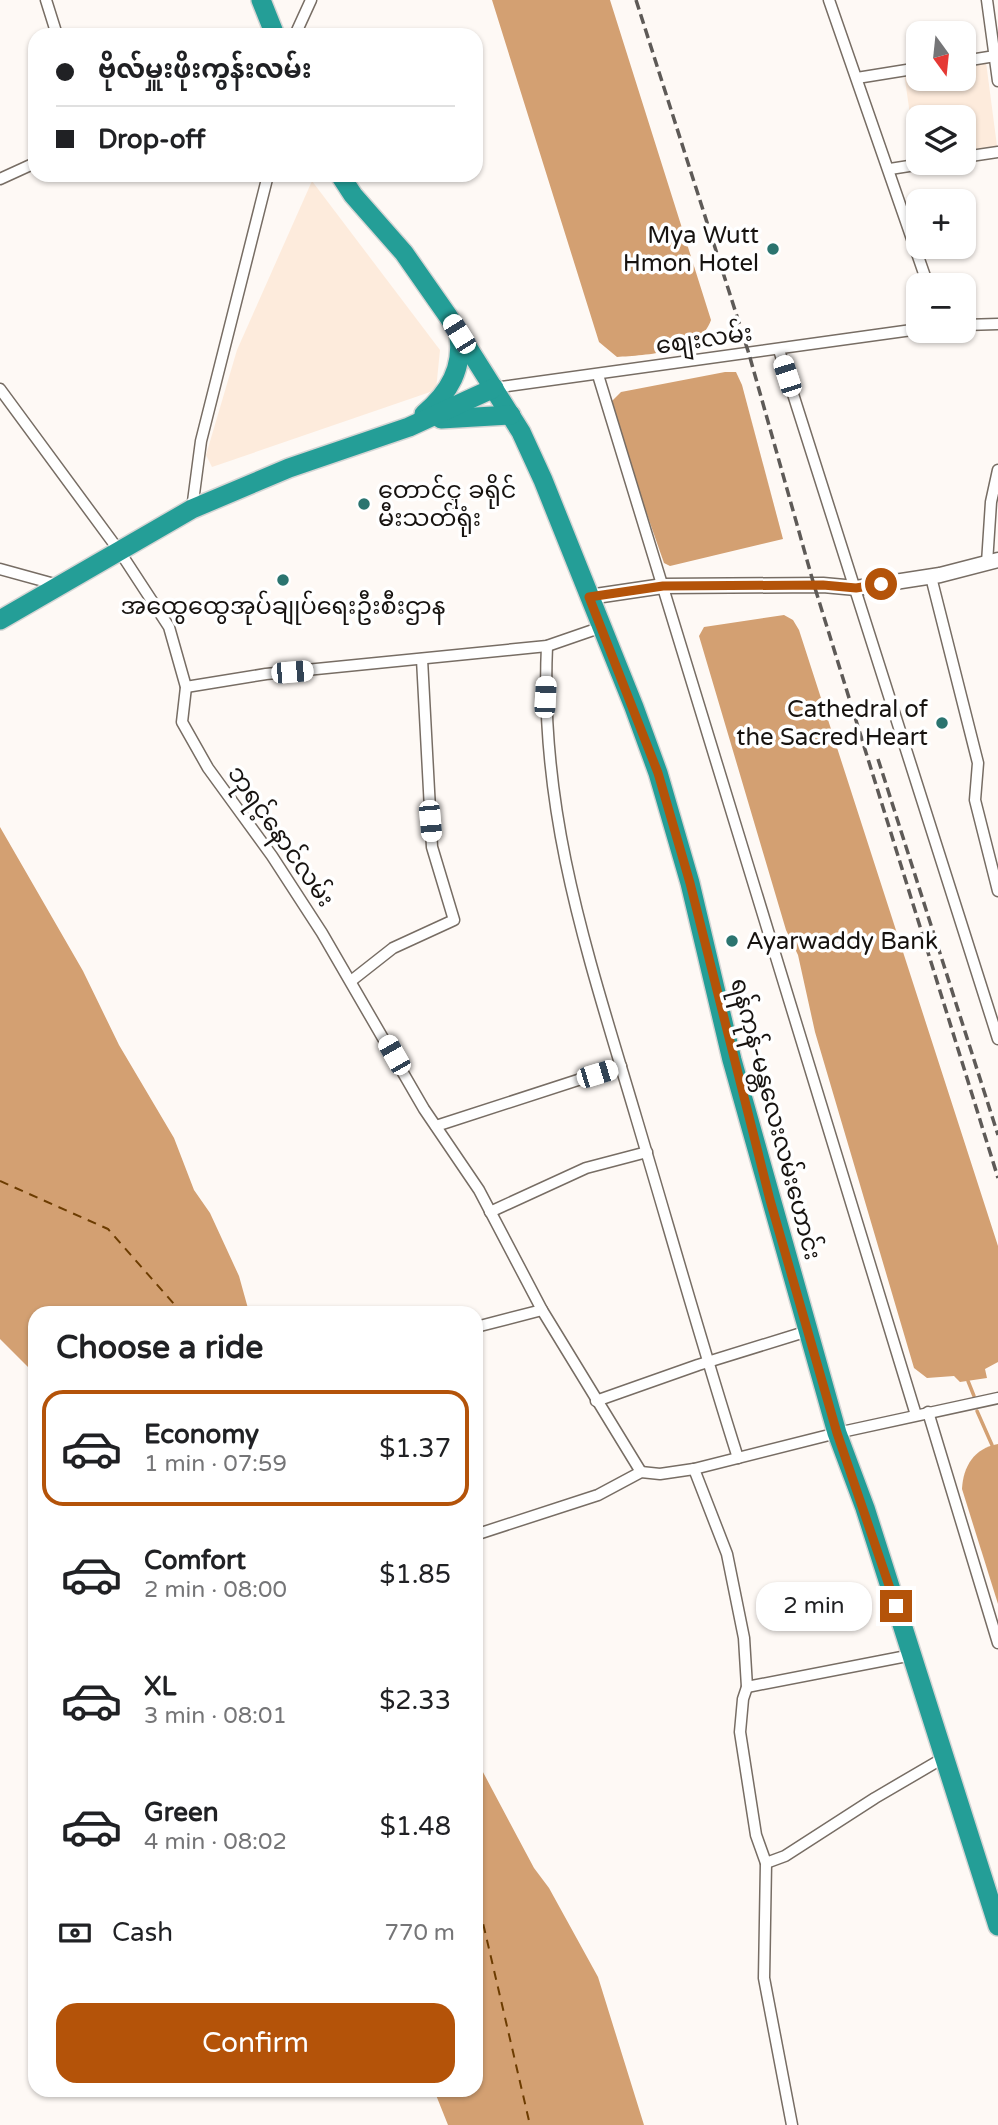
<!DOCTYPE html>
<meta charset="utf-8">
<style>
body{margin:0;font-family:"Varela Round","Noto Sans Myanmar",sans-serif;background:#f2f2f2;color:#202124;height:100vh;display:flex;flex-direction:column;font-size:26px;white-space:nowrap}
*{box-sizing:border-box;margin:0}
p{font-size:23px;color:#757577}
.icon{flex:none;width:38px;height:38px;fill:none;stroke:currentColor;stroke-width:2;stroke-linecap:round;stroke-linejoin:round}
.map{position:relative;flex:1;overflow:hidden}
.sheet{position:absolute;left:28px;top:1306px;width:455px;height:791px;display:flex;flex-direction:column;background:#fff;border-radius:21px;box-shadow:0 2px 5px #0004}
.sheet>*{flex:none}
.hud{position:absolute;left:28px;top:28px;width:455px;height:154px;border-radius:21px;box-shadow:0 2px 5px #0004;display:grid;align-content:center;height:154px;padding:0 28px;background:#fff}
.needle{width:46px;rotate:165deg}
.buttons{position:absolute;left:906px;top:21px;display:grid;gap:14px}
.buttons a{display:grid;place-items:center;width:70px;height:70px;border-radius:14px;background:#fff;box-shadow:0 2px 5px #0004;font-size:35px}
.end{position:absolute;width:32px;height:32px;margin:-16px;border:9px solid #b45309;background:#fff;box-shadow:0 0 0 4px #fff}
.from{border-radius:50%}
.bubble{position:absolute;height:49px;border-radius:21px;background:#fff;box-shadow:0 2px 5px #0004;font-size:23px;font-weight:600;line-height:49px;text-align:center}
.car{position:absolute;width:21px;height:42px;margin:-21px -10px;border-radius:9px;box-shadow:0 0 5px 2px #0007;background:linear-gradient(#fff 24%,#345 0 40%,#fff 0 76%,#345 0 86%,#fff 0)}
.hud b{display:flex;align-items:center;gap:24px;height:66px;font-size:26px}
.hud b+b{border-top:2px solid #e0e0e0}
.hud i{width:18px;height:18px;background:#202124}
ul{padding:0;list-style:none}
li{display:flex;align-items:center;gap:21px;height:116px;margin:0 14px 10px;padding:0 14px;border:4px solid transparent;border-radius:21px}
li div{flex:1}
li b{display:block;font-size:26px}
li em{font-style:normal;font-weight:600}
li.selected{border-color:#b45309}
li>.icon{width:63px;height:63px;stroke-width:1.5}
h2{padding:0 28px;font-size:32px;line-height:84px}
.pay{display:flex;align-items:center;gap:18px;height:77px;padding:0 28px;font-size:26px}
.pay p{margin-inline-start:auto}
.cta{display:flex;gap:14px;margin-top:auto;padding:14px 28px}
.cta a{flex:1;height:80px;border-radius:21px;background:#b45309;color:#fff;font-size:28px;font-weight:600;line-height:80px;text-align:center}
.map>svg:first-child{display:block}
.built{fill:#fdebdc}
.water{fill:#d3a072}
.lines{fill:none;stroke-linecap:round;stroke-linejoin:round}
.stream{stroke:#d3a072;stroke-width:3.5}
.ferry{stroke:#6c3c01;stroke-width:2;stroke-dasharray:9 7;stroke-linecap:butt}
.street-casing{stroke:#776d64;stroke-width:13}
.secondary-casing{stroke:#776d64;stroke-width:17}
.highway-casing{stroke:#d5d5d4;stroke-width:22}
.street{stroke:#fff;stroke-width:10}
.secondary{stroke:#fff;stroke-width:14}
.highway{stroke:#249e97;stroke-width:19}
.rail{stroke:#5e5a57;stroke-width:3.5;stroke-dasharray:10 5;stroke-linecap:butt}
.route{stroke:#b45309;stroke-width:9}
.poi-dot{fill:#2b746f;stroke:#fff;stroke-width:2.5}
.labels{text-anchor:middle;stroke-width:7;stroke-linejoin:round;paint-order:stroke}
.poi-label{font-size:24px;fill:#171310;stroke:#fff;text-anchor:end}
.street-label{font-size:24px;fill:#171310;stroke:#fff}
</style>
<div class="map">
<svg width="998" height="2125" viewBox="0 0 998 2125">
<rect width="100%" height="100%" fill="#fef9f5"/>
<g class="built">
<polygon points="986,62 997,146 964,150 964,117 919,117 919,155 916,156 904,73 919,71 919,79 964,79 964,65"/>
<polygon points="312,181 440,350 436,390 212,467 206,455 237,350"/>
</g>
<g class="water">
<path d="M492,0H610L711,320C700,353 646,355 617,357L599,342Z"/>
<polygon points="725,372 736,372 742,385 783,539 670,566 664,563 612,414 612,401 621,392"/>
<polygon points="784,615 793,620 799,630 998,1246 998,1362 985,1369 987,1378 960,1382 954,1376 927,1378 914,1368 815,1032 798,955 786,930 699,636 704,627"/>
<polygon points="0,827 83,971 119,1045 174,1138 194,1190 210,1213 239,1276 249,1312 35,1312 35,1374 0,1339"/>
<path d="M998,1444V1604L962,1489C963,1467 974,1448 998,1444Z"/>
<polygon points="476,1759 534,1868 549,1888 598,1977 644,2125 448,2125 434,2090 476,2090"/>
</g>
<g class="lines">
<g class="stream">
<polyline points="968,1381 974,1396"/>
<polyline points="977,1411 992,1445"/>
</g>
<g class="ferry">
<polyline points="0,1181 108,1229 181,1312"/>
<polyline points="476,1893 530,2125"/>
</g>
<defs>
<g id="street">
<polyline points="46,0 57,35"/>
<polyline points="829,0 928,285"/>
<polyline points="987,0 998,81"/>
<polyline points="295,35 311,0"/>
<polyline points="964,61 995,56"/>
<polyline points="857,78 919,68"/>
<polyline points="964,157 998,152"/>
<polyline points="890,169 928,163"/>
<polyline points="0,179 35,163"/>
<polyline points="964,325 998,324"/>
<polyline points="779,350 998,1039"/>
<polyline points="598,375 916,1415"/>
<polyline points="494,388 919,329"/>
<polyline points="0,389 120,552 169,627 186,687 182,722 208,768 272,856 322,933 424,1109 479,1190 542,1310 641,1472"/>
<polyline points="192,509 201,441 268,175"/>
<polyline points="987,563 991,502 998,470"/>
<polyline points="0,569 58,585"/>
<polyline points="931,577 978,763 975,800 998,891"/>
<path d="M547,646C539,815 589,958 636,1117C670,1231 702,1345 738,1458"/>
<polyline points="186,687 266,674 547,646 602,627"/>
<polyline points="351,981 393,948 454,920 432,847 422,659"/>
<polyline points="436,1126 621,1066"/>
<polyline points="490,1212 586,1168 647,1152"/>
<polyline points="476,1327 542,1310"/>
<polyline points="596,1401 698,1365 808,1331"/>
<polyline points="928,1412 998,1643"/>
<polyline points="694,1469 727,1554 744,1638 747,1687 743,1699 740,1732 756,1835 766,1863 764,1978 792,2125"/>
<polyline points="481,1533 598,1495 641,1472 660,1474 694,1469 837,1433 998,1398"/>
<polyline points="747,1687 912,1655"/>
<polyline points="766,1863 785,1856 875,1798 945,1757"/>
</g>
<polyline id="secondary" points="589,597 663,586 823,585 856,588 940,575 998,560"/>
<g id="highway">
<polyline points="261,0 275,35"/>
<polyline points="340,175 353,195 404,253 448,316 521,432 543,480 634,707 658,773 690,883 732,1060 837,1433 865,1508 998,1926"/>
<path d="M424,414C450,392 463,368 459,335"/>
<polyline points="441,419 511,415"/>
<polyline points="0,620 192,509 289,468 409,427 494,388"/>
</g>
</defs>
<use href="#street" class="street-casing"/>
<use href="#secondary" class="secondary-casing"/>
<use href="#highway" class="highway-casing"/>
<use href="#street" class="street"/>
<use href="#secondary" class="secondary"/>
<use href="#highway" class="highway"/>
<g class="rail">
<polyline points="636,0 749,354 814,585 998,1178"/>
<polyline points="878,759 998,1135"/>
</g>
</g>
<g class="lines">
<polyline class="route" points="881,584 856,588 823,585 663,586 589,597 658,773 690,883 770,1200 837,1433 896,1606"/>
</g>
<g class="poi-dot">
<circle cx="773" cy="249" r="7"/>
<circle cx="364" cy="504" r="7"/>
<circle cx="283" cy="580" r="7"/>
<circle cx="942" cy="723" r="7"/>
<circle cx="732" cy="941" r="7"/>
</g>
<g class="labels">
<g class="poi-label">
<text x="759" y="243">Mya Wutt<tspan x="759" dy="28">Hmon Hotel</tspan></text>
<text x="378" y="498" text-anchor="start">တောင်ငူ ခရိုင်<tspan x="378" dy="28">မီးသတ်ရုံး</tspan></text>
<text x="283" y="614" text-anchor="middle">အထွေထွေအုပ်ချုပ်ရေးဦးစီးဌာန</text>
<text x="928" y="717">Cathedral of<tspan x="928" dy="28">the Sacred Heart</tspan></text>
<text x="746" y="949" text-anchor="start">Ayarwaddy Bank</text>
</g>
<g class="street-label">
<text transform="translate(704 339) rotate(-8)" y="8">စျေးလမ်း</text>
<text transform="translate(281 836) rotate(55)" y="8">ဘုရင့်နောင်လမ်း</text>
<text transform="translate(776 1119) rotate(75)" y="8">ရန်ကုန်-မန္တလေးလမ်းဟောင်း</text>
</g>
</g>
</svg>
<div class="buttons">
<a><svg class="needle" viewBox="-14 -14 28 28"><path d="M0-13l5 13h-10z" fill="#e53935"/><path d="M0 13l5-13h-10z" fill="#757577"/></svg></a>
<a><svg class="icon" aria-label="layers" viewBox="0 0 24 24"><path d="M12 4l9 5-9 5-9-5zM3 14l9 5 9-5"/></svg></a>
<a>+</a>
<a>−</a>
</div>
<i class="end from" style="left:881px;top:584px"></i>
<i class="end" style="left:896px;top:1606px"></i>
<div class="bubble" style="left:756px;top:1582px;width:116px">2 min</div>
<i class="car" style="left:459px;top:334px;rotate:328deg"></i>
<i class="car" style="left:787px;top:376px;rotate:342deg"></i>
<i class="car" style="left:292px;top:672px;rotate:85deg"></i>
<i class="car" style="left:545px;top:697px;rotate:3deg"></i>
<i class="car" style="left:430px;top:821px;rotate:175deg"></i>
<i class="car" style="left:394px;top:1055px;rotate:330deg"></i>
<i class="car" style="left:597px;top:1074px;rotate:73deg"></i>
<div class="hud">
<b><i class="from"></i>ဗိုလ်မှူးဖိုးကွန်းလမ်း</b>
<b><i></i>Drop-off</b>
</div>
<section class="sheet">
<h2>Choose a ride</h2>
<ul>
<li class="selected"><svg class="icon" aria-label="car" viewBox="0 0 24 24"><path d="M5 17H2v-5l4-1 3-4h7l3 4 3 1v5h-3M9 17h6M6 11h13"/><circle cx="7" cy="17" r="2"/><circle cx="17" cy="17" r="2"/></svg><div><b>Economy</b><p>1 min · 07:59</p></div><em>$1.37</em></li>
<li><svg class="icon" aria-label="car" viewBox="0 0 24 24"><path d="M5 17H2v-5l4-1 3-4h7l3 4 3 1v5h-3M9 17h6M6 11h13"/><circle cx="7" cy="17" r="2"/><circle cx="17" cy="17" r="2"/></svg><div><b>Comfort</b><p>2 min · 08:00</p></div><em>$1.85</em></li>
<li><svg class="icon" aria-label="car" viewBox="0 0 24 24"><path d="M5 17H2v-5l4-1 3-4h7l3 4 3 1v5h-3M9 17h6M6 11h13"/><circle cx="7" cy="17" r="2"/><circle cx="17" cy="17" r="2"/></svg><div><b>XL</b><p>3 min · 08:01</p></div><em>$2.33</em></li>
<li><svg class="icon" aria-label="car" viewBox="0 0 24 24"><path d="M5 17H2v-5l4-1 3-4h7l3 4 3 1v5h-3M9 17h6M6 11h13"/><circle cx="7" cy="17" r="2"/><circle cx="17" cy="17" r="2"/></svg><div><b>Green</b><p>4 min · 08:02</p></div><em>$1.48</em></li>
</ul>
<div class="pay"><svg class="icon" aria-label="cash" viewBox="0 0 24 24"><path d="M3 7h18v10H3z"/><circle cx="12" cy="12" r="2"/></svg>Cash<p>770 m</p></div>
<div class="cta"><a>Confirm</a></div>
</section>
</div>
